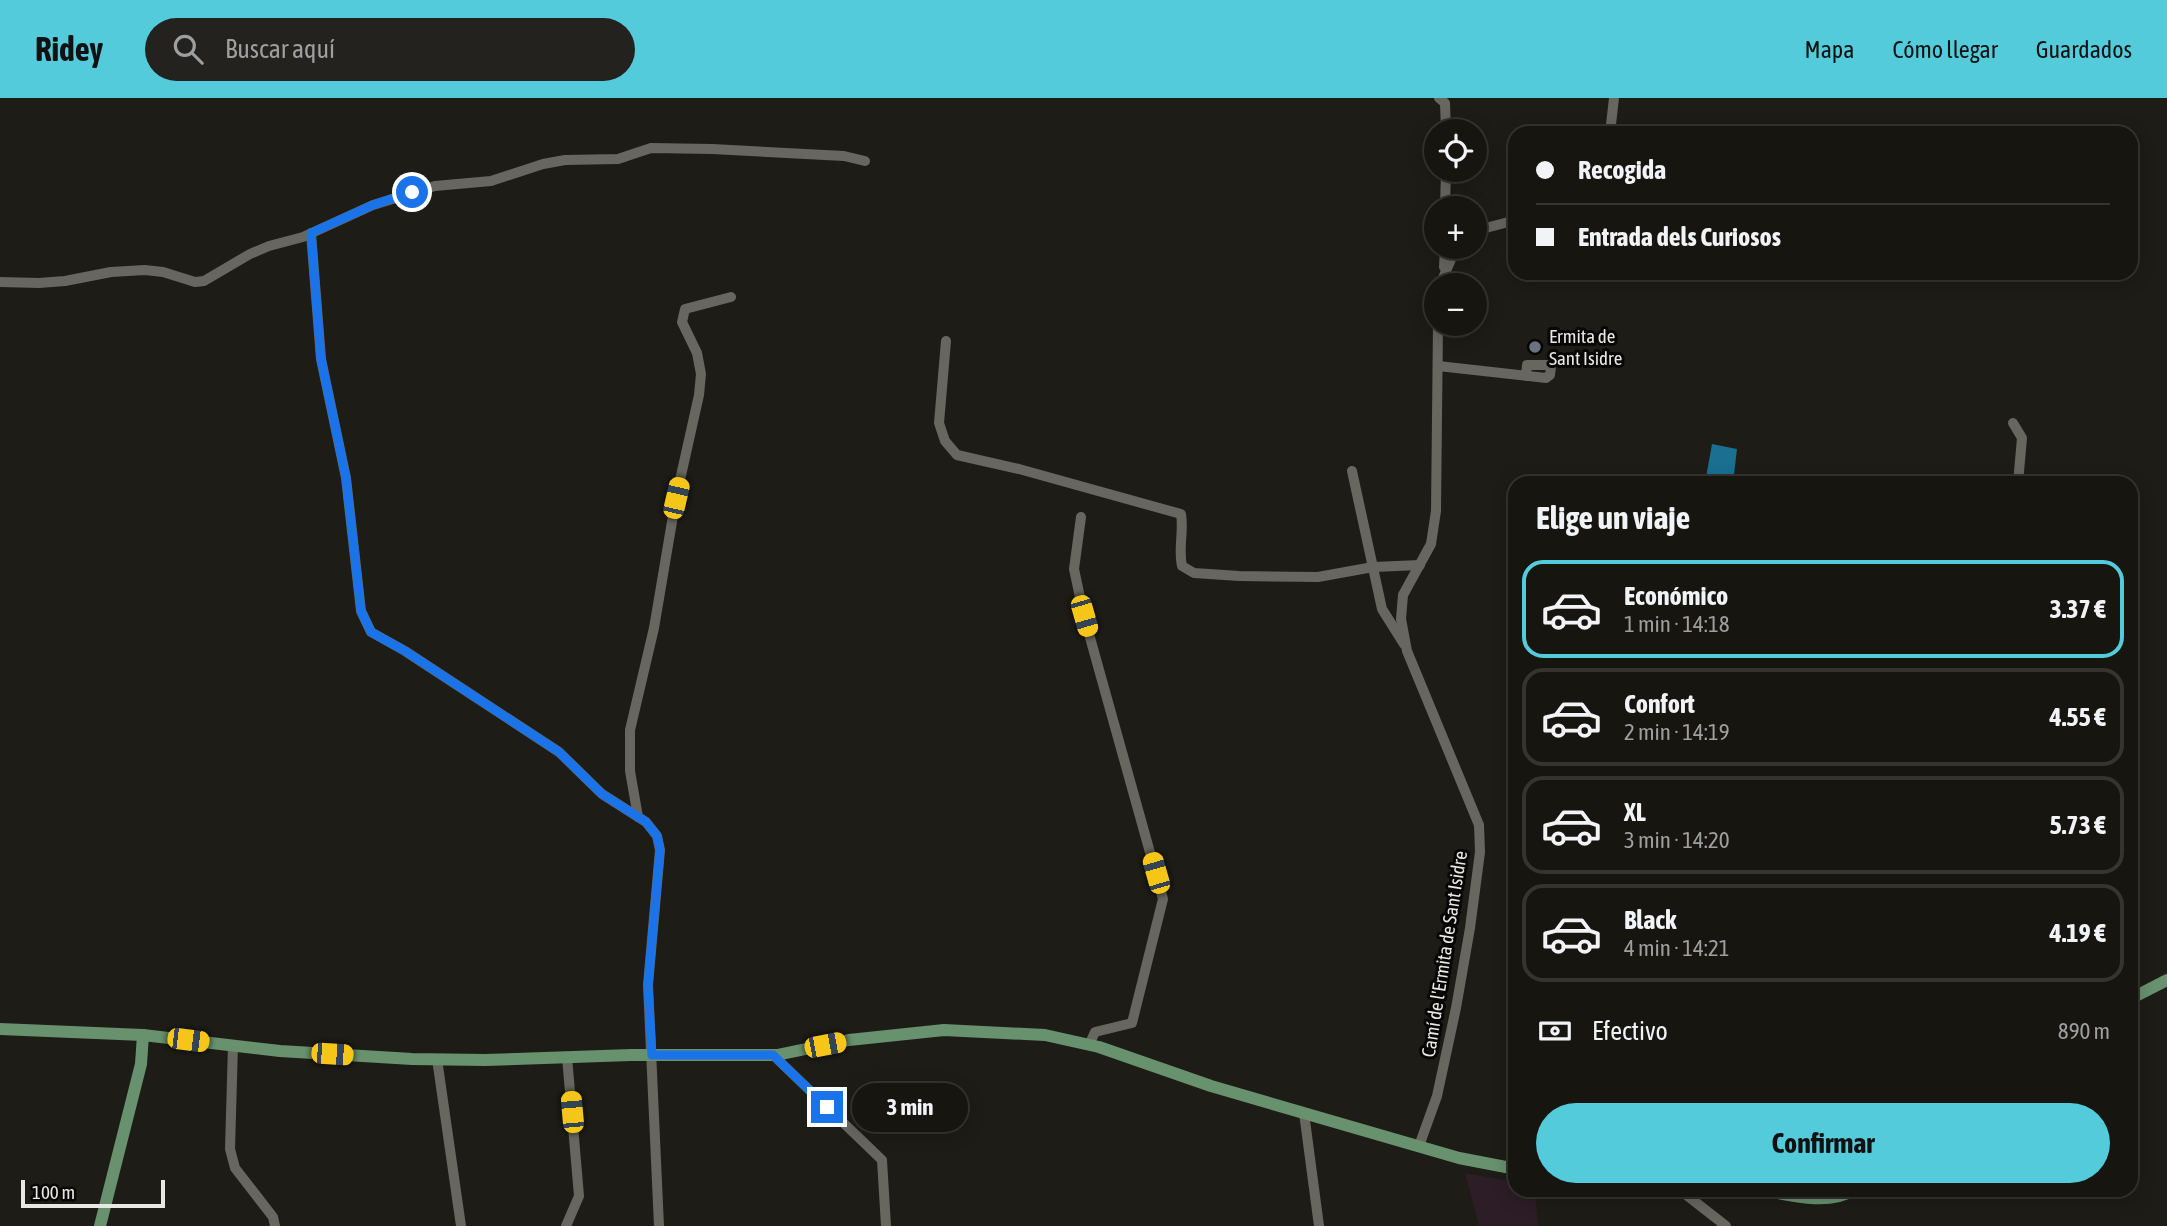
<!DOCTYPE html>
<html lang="es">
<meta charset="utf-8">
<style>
body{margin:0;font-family:"Asap Condensed",sans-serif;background:#23221e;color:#f1f3f6;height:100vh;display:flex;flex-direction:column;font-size:26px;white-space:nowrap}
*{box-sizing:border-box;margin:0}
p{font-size:23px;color:#9e9f9f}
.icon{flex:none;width:38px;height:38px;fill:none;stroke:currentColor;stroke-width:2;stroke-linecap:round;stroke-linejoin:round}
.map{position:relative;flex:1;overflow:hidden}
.details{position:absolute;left:1508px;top:378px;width:630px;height:721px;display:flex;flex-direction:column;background:#161510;border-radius:21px;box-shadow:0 4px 18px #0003,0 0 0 2px #353430}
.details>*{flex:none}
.guide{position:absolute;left:1508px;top:28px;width:630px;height:154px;border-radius:21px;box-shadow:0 4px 18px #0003,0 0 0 2px #353430;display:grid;align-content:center;height:154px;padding:0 28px;background:#161510}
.tools{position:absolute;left:1424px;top:21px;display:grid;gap:14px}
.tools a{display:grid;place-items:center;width:63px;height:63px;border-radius:50%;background:#161510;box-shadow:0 4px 18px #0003,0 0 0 2px #353430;font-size:35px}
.scale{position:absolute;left:21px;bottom:18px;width:144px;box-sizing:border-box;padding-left:7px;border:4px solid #e9e8e4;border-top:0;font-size:19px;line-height:24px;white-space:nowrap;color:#e9e8e4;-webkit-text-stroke:5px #070605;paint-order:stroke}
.end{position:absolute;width:32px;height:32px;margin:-16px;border:9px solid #1a73e8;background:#fff;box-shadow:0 0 0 4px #fff}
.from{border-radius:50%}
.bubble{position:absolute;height:49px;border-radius:24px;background:#161510;box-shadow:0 4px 18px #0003,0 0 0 2px #353430;font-size:23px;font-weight:700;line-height:49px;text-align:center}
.car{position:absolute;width:21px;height:42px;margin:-21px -10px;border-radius:9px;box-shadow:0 0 5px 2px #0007;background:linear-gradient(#f5c518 24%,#345 0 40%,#f5c518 0 76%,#345 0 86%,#f5c518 0)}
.guide b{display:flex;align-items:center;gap:24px;height:66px;font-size:26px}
.guide b+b{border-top:2px solid #353430}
.guide i{width:18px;height:18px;background:#f1f3f6}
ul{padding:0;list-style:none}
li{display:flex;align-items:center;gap:21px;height:98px;margin:0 14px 10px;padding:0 14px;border:4px solid #353430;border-radius:21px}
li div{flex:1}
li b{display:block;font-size:26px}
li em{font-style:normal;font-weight:700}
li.on{border-color:#53cbdb}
li>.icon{width:63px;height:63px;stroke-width:1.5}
h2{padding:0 28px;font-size:32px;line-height:84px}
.pay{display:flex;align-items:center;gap:18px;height:77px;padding:0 28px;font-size:26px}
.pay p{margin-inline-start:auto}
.primary-button{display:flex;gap:14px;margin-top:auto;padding:14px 28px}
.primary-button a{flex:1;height:80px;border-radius:42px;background:#53cbdb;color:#111;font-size:28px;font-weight:700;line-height:80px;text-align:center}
header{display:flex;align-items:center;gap:42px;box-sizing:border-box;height:98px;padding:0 35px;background:#53cbdb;color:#111}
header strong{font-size:33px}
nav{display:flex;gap:38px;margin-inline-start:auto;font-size:24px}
.search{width:490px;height:63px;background:#23221e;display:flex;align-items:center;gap:18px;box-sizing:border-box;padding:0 24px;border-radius:38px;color:#9e9f9f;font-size:26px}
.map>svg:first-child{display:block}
.industrial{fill:#2d1d26}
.water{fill:#197091}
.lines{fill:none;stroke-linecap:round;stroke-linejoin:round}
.minor{stroke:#67665f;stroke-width:10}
.major{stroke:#68916d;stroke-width:12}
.route{stroke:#1a73e8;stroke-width:9}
.worship-dot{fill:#6b7280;stroke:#070605;stroke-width:2.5}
.labels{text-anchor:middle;stroke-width:6;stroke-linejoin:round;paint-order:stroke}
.poi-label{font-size:19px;fill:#e9e8e4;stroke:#070605;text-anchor:start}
.street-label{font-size:19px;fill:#e9e8e4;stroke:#070605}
</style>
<header>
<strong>Ridey</strong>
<div class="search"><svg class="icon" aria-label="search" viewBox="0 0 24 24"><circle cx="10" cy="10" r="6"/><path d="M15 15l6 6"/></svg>Buscar aquí</div>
<nav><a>Mapa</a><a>Cómo llegar</a><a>Guardados</a></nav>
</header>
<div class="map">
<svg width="2167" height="1128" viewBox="0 0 2167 1128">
<rect width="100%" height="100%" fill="#1d1c16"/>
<polygon class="industrial" points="1465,1075 1515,1084 1516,1092 1535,1092 1538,1128 1479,1128"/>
<polygon class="water" points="1712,346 1737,351 1733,385 1705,385"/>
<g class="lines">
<g class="minor">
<polyline points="1439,0 1445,5 1446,33"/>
<polyline points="1610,35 1614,0"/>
<polyline points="1445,110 1446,72"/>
<polyline points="311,135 321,261 346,380 361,513 371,534 405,553 559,654 602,696 646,724 657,738 660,752 648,887 659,1128"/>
<polyline points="1475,137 1482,131 1516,122"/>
<polyline points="1444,169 1445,149"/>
<polyline points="0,184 39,185 65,183 111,174 145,172 163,174 195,184 204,183 250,156 269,148 303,139 373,107 435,88 491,83 543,66 565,62 618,61 651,50 712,51 844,58 865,63"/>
<polyline points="1440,187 1452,159 1463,149"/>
<path d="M946,243L939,325L945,343L957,357L1019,371L1181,416C1184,434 1178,450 1182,468L1194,475L1239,478L1318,479L1373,469L1420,467"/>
<polyline points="1438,268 1546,280 1550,277 1551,269 1549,267 1527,267 1526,278"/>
<polyline points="2013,325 2022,340 2018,385"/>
<polyline points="1352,373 1382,511 1404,546"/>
<polyline points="1081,419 1074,471 1084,518 1163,801 1132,925 1095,934 1089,947"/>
<polyline points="638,719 630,673 630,632 654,530 676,400 699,297 701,276 697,255 682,224 685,211 731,199"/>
<polyline points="233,947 230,1051 235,1070 273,1119 275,1128"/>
<polyline points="773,957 882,1062 886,1128"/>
<polyline points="437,961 461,1128"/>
<polyline points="1304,1015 1319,1128"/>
<polyline points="1419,1048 1437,998 1456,910 1470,830 1480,754 1479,727 1407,553 1401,521 1403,497 1431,446 1436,413 1438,226"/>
<polyline points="1680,1092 1726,1128"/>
<polyline points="566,1128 579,1098 567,959"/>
</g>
<g class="major">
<polyline points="2132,900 2167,882"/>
<polyline points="0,931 143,937 280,953 412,961 485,962 631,957 777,957 849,942 944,932 1045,937 1099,949 1211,988 1459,1060 1516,1071"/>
<path d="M1762,1092C1789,1097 1829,1108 1853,1092"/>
<polyline points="100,1128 141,966 143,937"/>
</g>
</g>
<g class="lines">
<polyline class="route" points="412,94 373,107 311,135 321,261 346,380 361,513 371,534 405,553 559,654 602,696 646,724 657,738 660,752 648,887 652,957 773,957 827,1009"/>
</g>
<circle class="worship-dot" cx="1535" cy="249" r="7"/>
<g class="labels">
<g class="poi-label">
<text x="1549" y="245">Ermita de<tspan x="1549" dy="22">Sant Isidre</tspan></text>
</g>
<g class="street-label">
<text transform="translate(1444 856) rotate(-81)" y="7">Camí de l'Ermita de Sant Isidre</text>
</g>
</g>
</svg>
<div class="tools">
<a><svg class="icon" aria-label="locate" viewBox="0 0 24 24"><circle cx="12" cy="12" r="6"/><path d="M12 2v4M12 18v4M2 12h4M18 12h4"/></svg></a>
<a>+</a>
<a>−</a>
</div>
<div class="scale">100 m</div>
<i class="end from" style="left:412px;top:94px"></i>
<i class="end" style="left:827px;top:1009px"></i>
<div class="bubble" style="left:852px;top:985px;width:116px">3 min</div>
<i class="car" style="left:676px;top:400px;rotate:13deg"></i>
<i class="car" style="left:1084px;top:518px;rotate:164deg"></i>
<i class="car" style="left:1156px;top:775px;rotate:344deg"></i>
<i class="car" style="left:188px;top:942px;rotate:97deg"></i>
<i class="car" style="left:825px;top:947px;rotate:79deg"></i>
<i class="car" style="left:332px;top:956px;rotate:94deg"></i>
<i class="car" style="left:572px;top:1014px;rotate:355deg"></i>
<div class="guide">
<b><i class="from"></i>Recogida</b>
<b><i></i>Entrada dels Curiosos</b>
</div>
<section class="details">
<h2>Elige un viaje</h2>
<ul>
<li class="on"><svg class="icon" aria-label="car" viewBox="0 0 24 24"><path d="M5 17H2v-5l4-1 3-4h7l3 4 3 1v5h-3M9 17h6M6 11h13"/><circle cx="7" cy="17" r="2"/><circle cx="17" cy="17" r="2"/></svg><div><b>Económico</b><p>1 min · 14:18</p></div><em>3.37 €</em></li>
<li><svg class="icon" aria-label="car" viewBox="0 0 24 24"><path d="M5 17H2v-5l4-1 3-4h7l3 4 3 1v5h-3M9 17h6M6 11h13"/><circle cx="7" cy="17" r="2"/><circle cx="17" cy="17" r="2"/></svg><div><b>Confort</b><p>2 min · 14:19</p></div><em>4.55 €</em></li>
<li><svg class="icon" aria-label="car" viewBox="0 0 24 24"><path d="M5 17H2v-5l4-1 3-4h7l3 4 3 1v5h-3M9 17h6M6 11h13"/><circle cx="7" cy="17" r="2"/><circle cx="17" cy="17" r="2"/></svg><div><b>XL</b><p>3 min · 14:20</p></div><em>5.73 €</em></li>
<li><svg class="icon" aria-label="car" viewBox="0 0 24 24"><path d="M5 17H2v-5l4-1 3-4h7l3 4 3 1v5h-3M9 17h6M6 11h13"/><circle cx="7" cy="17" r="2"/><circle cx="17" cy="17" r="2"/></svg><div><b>Black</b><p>4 min · 14:21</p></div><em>4.19 €</em></li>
</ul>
<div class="pay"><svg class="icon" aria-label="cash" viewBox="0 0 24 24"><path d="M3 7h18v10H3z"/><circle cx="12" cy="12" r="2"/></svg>Efectivo<p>890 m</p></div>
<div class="primary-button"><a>Confirmar</a></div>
</section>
</div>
